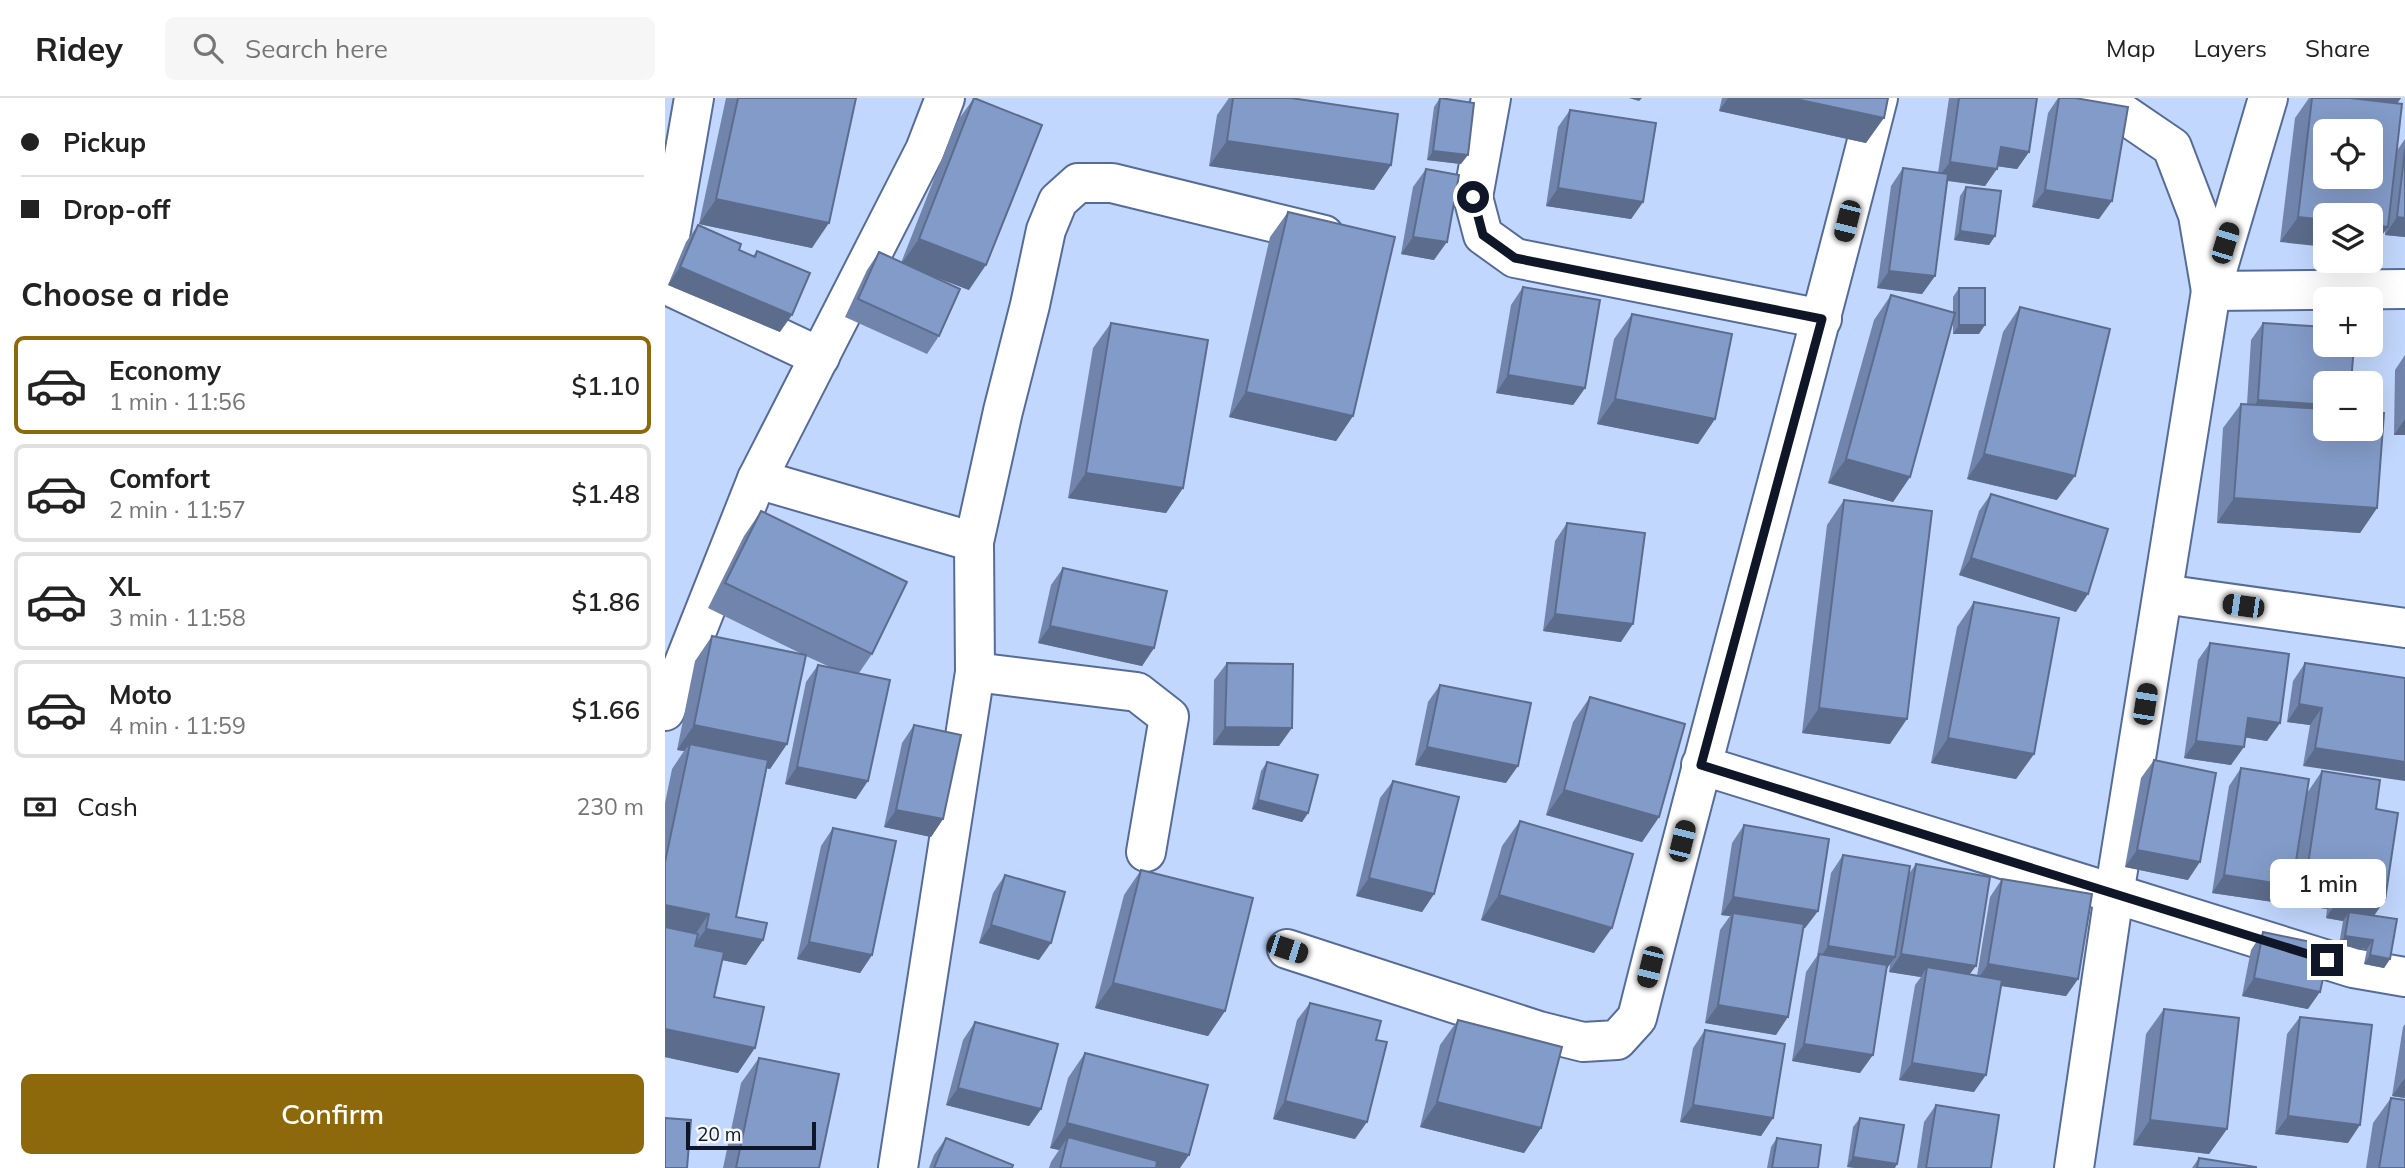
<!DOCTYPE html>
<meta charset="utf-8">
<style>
body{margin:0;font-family:Mulish,sans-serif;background:#f6f6f6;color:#222;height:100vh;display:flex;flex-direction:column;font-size:26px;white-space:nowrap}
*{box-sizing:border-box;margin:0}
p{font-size:23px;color:#767676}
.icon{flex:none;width:38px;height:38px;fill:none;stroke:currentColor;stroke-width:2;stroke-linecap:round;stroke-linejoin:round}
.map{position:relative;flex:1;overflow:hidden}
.panel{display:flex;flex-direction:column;background:#fff;width:665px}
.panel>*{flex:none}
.banner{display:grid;align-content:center;height:154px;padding:0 21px;background:#fff}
.buttons{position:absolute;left:1648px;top:21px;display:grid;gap:14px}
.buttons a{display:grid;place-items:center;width:70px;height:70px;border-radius:10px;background:#fff;box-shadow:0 7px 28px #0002;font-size:35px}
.scale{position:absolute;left:21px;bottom:18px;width:130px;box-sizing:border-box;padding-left:7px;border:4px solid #0e1627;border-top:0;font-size:19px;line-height:24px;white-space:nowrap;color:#0e1627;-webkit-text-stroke:5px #f4f7fc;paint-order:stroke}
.end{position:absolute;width:32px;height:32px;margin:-16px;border:9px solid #0e1627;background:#fff;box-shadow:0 0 0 4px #fff}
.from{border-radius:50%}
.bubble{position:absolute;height:49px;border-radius:10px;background:#fff;box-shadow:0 7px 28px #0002;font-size:23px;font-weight:600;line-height:49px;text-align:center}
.car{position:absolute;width:21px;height:42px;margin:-21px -10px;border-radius:9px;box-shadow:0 0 5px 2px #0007;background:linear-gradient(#222 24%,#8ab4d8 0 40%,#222 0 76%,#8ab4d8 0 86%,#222 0)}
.banner b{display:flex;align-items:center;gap:24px;height:66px;font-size:26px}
.banner b+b{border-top:2px solid #e0e0e0}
.banner i{width:18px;height:18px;background:#222}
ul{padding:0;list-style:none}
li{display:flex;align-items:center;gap:21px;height:98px;margin:0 14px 10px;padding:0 7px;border:4px solid #e0e0e0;border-radius:10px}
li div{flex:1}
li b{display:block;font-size:26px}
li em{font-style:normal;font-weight:600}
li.current{border-color:#8e690c}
li>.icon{width:63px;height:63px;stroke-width:1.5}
h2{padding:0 21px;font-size:32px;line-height:84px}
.pay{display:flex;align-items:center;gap:18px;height:77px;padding:0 21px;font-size:26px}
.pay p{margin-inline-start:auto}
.primary-button{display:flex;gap:14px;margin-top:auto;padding:14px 21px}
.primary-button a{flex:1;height:80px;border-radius:10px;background:#8e690c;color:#fff;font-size:28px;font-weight:600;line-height:80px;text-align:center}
header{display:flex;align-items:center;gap:42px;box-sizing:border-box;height:98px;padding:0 35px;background:#fff;border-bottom:2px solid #e0e0e0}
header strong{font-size:33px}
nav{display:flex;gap:38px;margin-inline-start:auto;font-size:24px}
.search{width:490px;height:63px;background:#f6f6f6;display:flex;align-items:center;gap:18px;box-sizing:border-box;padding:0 24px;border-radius:10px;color:#767676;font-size:26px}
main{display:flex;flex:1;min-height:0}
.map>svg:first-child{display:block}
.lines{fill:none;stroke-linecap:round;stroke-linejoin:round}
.minor-casing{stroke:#566c97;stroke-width:42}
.minor{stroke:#fff;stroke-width:38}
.wall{fill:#7185ac}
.shaded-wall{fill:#5c6c8c}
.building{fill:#839bc8;stroke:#5c6c8c;stroke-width:2;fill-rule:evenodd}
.route{stroke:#0e1627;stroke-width:9}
</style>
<header>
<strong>Ridey</strong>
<div class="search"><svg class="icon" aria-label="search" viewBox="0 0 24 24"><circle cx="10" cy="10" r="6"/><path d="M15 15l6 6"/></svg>Search here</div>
<nav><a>Map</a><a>Layers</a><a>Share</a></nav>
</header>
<main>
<section class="panel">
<div class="banner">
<b><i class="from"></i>Pickup</b>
<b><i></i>Drop-off</b>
</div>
<h2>Choose a ride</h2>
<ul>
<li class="current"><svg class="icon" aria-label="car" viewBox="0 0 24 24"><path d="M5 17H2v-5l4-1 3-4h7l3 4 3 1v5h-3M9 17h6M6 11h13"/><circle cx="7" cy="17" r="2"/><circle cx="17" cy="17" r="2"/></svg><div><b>Economy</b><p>1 min · 11:56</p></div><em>$1.10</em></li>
<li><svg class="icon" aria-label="car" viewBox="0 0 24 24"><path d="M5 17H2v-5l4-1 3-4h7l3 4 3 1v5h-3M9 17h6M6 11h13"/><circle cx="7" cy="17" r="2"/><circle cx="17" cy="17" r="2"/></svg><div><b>Comfort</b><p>2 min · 11:57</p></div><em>$1.48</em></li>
<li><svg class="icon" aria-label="car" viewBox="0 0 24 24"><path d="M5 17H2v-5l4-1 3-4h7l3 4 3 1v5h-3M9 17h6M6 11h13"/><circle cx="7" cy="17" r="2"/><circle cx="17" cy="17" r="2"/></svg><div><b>XL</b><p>3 min · 11:58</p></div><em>$1.86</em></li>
<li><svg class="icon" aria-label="car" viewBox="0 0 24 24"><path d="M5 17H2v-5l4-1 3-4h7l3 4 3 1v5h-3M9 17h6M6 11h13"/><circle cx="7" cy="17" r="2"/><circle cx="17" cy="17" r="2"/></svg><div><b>Moto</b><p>4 min · 11:59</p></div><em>$1.66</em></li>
</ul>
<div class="pay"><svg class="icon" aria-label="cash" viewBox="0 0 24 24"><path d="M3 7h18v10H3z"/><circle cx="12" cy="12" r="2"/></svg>Cash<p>230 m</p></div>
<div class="primary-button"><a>Confirm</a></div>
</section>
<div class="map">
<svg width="1740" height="1070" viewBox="0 0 1740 1070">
<rect width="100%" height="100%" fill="#c2d7fd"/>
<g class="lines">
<defs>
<g id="minor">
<polyline points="826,0 808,99 818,137 850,160 1157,221"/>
<polyline points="1435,0 1507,49 1533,117 1546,193 1740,191"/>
<polyline points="0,167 29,0"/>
<polyline points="0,186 155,259"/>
<polyline points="92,381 309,444"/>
<polyline points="1498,496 1740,530"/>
<polyline points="310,574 472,594 504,619 481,754"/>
<polyline points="0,613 92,381 260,52 280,0"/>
<polyline points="1036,667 1688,870 1740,879"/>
<path d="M622,851L874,933L918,944L952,942L972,920C1049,612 1135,307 1213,0"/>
<polyline points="233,1070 310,574 309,444 338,313 365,207 381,132 393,103 413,85 447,85 659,137"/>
<polyline points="1409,1070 1449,797 1546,193 1603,0"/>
</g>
</defs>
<use href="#minor" class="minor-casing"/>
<use href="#minor" class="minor"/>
</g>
<g class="wall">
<polygon points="61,0 191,0 147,150 34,126"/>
<polygon points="309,0 304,192 252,172 274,238 262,256 180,219 202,172 214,154 236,165 291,25"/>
<polygon points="564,0 626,0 726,67 709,92 544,68 552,17"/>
<polygon points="775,0 796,66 762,62 769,9"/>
<polygon points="1057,0 1223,0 1201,45 1054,13"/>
<polygon points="1284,0 1372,0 1364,54 1352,71 1333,68 1320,88 1282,83 1270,178 1257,196 1212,190 1226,88 1238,70 1273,75"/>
<polygon points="1393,0 1410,0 1434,121 1367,109 1383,15"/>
<polygon points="1644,0 1736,0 1732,6 1731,54 1740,41 1740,139 1720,137 1720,132 1706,152 1706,117 1615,144 1630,20"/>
<polygon points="905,12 978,104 966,121 881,108 893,29"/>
<polygon points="761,71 769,162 736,156 748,89"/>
<polygon points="1301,89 1330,138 1324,147 1289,142 1295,98"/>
<polygon points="623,114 688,318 671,343 564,319 605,139"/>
<polygon points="33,127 74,152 88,158 92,153 115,234 3,187 21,144"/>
<polygon points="858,189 920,290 908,307 831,295 846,207"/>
<polygon points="1294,190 1314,236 1288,236 1288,224 1245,379 1228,404 1163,385 1209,222 1226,197 1288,214 1288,199"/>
<polygon points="1355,209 1392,402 1302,381 1338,234"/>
<polygon points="967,216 1050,321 1033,346 932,326 949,241"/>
<polygon points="446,225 518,390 501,415 403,400 428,250"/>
<polygon points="1598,225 1661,285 1712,410 1695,435 1552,425 1558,330 1576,306 1582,306 1586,242"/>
<polygon points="1740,257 1740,337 1729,337 1730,272"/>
<polygon points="1326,396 1411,514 1294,477 1314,413"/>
<polygon points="1179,402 1225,646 1137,635 1162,427"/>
<polygon points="96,413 207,556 194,575 191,701 120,686 141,584 153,567 165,569 141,558 122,646 105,671 102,670 71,819 98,842 81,867 57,862 49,899 73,975 0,959 0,705 7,671 19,653 12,652 30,563 47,538 139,557 43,510 79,438"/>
<polygon points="902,425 956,544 878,533 890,443"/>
<polygon points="398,470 489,550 477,568 373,545 386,487"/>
<polygon points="1309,504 1369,656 1351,681 1266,665 1292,529"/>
<polygon points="1545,545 1615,625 1602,643 1580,639 1566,667 1519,660 1533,562"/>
<polygon points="562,565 614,648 548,647 549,582"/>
<polygon points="1640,565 1740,580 1638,668 1645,627 1622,624 1628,583"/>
<polygon points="775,587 841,685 750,667 763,604"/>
<polygon points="925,599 994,719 977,744 881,717 908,624"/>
<polygon points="249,627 278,721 266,739 219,729 237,645"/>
<polygon points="1489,662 1523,782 1460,769 1476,680"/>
<polygon points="602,664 643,715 637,724 587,711 596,673"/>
<polygon points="1576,670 1642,695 1657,673 1711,711 1720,802 1709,818 1725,861 1719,870 1699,866 1702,851 1674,847 1678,823 1661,820 1662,811 1623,805 1625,791 1615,805 1547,795 1564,688"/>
<polygon points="728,683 769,796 757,814 691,798 715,700"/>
<polygon points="855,723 929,855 816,822 837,748"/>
<polygon points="1079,727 1153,813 1140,830 1138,830 1111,937 1040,925 1055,832 1065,818 1056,817 1067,745"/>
<polygon points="168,730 207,857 195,875 132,861 156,748"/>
<polygon points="1178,757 1243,777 1251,766 1305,876 1312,878 1325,799 1337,781 1413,881 1401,898 1336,888 1309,994 1234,982 1250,887 1256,879 1224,874 1225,866 1222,870 1195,975 1127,963 1141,874 1152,858 1166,775"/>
<polygon points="476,772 560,913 543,938 430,910 459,797"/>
<polygon points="340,777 374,862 314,845 328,795"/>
<polygon points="1598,834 1643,911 1577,898 1586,852"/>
<polygon points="645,905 690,1041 608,1021 632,922"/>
<polygon points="1499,911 1562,1031 1544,1056 1468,1047 1481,936"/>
<polygon points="1635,919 1683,1045 1610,1036 1622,936"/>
<polygon points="793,922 876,1030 859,1055 755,1029 775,947"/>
<polygon points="310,924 376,1011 364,1028 281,1007 298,942"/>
<polygon points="1740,926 1740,1000 1727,998 1738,929"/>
<polygon points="1040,932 1108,1020 1096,1038 1015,1024 1028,950"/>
<polygon points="420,955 515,1070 384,1070 386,1064 394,1052 385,1050 403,980"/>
<polygon points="94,960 154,1070 58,1070 76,985"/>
<polygon points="1726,1000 1740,1070 1701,1070 1708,1025"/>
<polygon points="1271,1007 1326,1070 1252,1070 1259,1024"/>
<polygon points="1195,1020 1230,1070 1191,1070 1182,1069 1188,1029"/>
<polygon points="281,1040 347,1070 264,1070 269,1057"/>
<polygon points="1112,1040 1153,1070 1102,1070 1106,1049"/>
<polygon points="1534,1060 1591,1070 1527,1070"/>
</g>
<g class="shaded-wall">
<polygon points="964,0 977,0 974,3"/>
<polygon points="1063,0 1126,0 1219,20 1201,45 1054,13"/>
<polygon points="1678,0 1736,0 1731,6"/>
<polygon points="562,43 726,67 709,92 544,68"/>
<polygon points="1336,49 1364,54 1352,71 1323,67"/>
<polygon points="768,53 803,57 796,66 762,62"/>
<polygon points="1285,64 1332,71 1320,88 1272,81"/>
<polygon points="893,90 978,104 966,121 881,108"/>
<polygon points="1380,92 1447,103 1434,121 1367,109"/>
<polygon points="51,101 164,125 147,150 34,126"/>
<polygon points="1633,119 1661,122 1661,149 1615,144"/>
<polygon points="1732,119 1740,120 1740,139 1720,137"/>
<polygon points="1706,127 1723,129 1706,152"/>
<polygon points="1295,133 1330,138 1324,147 1289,142"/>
<polygon points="748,139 782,144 769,162 736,156"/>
<polygon points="254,141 321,167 304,192 236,166"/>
<polygon points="15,169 127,217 115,234 3,187"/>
<polygon points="1224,173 1270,178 1257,196 1212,190"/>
<polygon points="1294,227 1320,227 1314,236 1288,236"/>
<polygon points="843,277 920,290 908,307 831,295"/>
<polygon points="581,294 688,318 671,343 564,319"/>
<polygon points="950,301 1050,321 1033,346 932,326"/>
<polygon points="1593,302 1661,307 1661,326 1581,320"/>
<polygon points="1740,321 1740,337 1729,337"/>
<polygon points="1319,356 1410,378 1392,402 1302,381"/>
<polygon points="1181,361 1245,379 1228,404 1163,385"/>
<polygon points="421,375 518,390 501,415 403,400"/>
<polygon points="1569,400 1712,410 1695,435 1552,425"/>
<polygon points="1306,460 1423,496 1411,514 1294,477"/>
<polygon points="890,516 968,526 956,544 878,533"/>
<polygon points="385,528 489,550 477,568 373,545"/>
<polygon points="1634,606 1657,610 1645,627 1622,624"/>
<polygon points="1154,610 1242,621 1225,646 1137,635"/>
<polygon points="1583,620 1615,625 1602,643 1571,638"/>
<polygon points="29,627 122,646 105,671 23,654 25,646 19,653 12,652"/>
<polygon points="560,629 627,630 614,648 548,647"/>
<polygon points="1283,640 1369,656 1351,681 1266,665"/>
<polygon points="1531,643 1579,649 1566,667 1519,660"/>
<polygon points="762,649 853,668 841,685 750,667"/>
<polygon points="1650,650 1740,664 1740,683 1638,668"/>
<polygon points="132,669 203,683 191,701 120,686"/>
<polygon points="899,692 994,719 977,744 881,717"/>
<polygon points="593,702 643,715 637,724 587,711"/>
<polygon points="231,712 278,721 266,739 219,729"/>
<polygon points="1472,752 1535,764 1523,782 1460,769"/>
<polygon points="1559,777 1627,788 1615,805 1547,795"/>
<polygon points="704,780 769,796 757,814 691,798"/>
<polygon points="1641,780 1679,787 1662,811 1623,805"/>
<polygon points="1678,795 1720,802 1702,827 1684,814 1678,823 1661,820"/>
<polygon points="834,797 947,830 929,855 816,822"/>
<polygon points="1068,799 1153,813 1140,830 1067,819 1068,815 1065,818 1056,817"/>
<polygon points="0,807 44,816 27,841 0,835"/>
<polygon points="326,827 386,845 374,862 314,845"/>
<polygon points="41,831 98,842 81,867 23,855"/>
<polygon points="1680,838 1708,842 1702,851 1674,847"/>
<polygon points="144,844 207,857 195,875 132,861"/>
<polygon points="1163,848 1230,859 1218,876 1153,863"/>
<polygon points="1236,856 1311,868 1298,885 1262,869 1256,879 1224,874"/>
<polygon points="1705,857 1725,861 1719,870 1699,866"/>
<polygon points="1323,866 1413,881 1401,898 1311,884"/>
<polygon points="1589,880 1655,894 1643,911 1577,898"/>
<polygon points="448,885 560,913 543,938 430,910"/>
<polygon points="1053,907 1123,919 1111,937 1040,925"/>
<polygon points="0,931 90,950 73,975 0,959"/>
<polygon points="1139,946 1208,957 1195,975 1127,963"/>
<polygon points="1247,965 1321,977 1309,994 1234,982"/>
<polygon points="1740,980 1740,1000 1727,998"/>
<polygon points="293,990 376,1011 364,1028 281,1007"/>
<polygon points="620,1003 702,1024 690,1041 608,1021"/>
<polygon points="772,1004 876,1030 859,1055 755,1029"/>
<polygon points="1028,1007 1108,1020 1096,1038 1015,1024"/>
<polygon points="1623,1018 1695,1027 1683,1045 1610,1036"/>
<polygon points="1485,1022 1562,1031 1544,1056 1468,1047"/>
<polygon points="402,1025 524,1057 515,1070 463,1070 403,1039 394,1052 385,1050"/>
<polygon points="1188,1059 1232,1066 1230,1070 1191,1070 1182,1069"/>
</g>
<g class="building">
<polygon points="73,0 191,0 164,125 51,101"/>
<polygon points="309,0 377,27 321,167 254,141"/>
<polygon points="568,0 626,0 733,16 726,67 562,43"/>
<polygon points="775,0 809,5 803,57 768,53"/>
<polygon points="1126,0 1223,0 1219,20"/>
<polygon points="1294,0 1372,0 1364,54 1336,49 1332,71 1285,64"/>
<polygon points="1394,0 1410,0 1463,9 1447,103 1380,92"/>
<path d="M1647,0H1685L1737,6L1723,129L1706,127V117H1661V122L1633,119ZM1661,33H1706V79H1661Z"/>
<polygon points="905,12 991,25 978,104 893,90"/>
<polygon points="1740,51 1740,120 1732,119"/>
<polygon points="1238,70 1283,76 1270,178 1224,173"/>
<polygon points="761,71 794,77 782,144 748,139"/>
<polygon points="1301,89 1336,93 1330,138 1295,133"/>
<polygon points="623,114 730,139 688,318 581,294"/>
<polygon points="33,127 76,146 74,152 90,159 92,153 145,175 127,217 15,169"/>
<polygon points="214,154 295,191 274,238 193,201"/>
<polygon points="858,189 935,202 920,290 843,277"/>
<rect x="1294" y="190" width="26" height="37"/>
<polygon points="1226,197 1290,215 1245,379 1181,361"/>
<polygon points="1355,209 1445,231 1410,378 1319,356"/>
<polygon points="967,216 1067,236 1050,321 950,301"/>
<polygon points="446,225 543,242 518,390 421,375"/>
<polygon points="1598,225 1661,229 1661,247 1689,247 1686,285 1661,285 1661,307 1593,302"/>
<polygon points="1576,306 1661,311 1661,331 1706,331 1706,315 1719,315 1712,410 1569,400"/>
<polygon points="1326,396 1443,431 1423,496 1306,460"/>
<polygon points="1179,402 1267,413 1242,621 1154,610"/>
<polygon points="96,413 242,484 207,556 60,485"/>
<polygon points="902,425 980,435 968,526 890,516"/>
<polygon points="398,470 502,493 489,550 385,528"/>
<polygon points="1309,504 1394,520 1369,656 1283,640"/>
<polygon points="47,538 141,557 122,646 29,627"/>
<polygon points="1545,545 1624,556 1615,625 1583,620 1579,649 1531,643"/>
<polygon points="562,565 628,566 627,630 560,629"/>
<polygon points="1640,565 1740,580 1740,664 1650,650 1657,610 1634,606"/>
<polygon points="153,567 225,582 203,683 132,669"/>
<polygon points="775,587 866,605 853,668 762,649"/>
<polygon points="925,599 1020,626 994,719 899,692"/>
<polygon points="249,627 296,637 278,721 231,712"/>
<polygon points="25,646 103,662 71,819 102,825 98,842 41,831 44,816 0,807 0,764"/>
<polygon points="1489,662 1551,675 1535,764 1472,752"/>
<polygon points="602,664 653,677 643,715 593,702"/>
<polygon points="1576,670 1644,681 1627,788 1559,777"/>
<polygon points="1657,673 1715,682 1711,711 1733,715 1720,802 1678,795 1679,787 1641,780"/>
<polygon points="728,683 794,699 769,796 704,780"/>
<polygon points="855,723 968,756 947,830 834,797"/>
<polygon points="1079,727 1164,741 1153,813 1068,799"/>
<polygon points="168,730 231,743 207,857 144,844"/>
<polygon points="1178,757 1245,768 1230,859 1163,848"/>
<polygon points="1251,766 1325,779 1311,868 1236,856"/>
<polygon points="476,772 588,800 560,913 448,885"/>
<polygon points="340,777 400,794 386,845 326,827"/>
<polygon points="1337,781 1427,796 1413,881 1323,866"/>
<polygon points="1684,814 1732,821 1725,861 1705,857 1708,842 1680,838"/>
<polygon points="1068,815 1139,826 1123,919 1053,907"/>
<polygon points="0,829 33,836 30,848 59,854 49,899 99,909 90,950 0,931"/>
<polygon points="1598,834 1665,848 1655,894 1589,880"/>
<polygon points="1154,856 1222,867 1208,957 1139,946"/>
<polygon points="1262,869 1337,882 1321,977 1247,965"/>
<polygon points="645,905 716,923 711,942 722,944 702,1024 620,1003"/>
<polygon points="1499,911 1574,920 1562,1031 1485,1022"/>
<polygon points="1635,919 1707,927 1695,1027 1623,1018"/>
<polygon points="793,922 897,949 876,1030 772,1004"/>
<polygon points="310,924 393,946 376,1011 293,990"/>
<polygon points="1040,932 1120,946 1108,1020 1028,1007"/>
<polygon points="420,955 543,987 524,1057 402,1025"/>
<polygon points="94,960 174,976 154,1070 71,1070"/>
<polygon points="1726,1000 1740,1002 1740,1070 1714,1070"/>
<polygon points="1271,1007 1334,1017 1326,1070 1261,1070"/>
<polygon points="0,1020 26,1022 22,1070 0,1070"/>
<polygon points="1195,1020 1239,1027 1232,1066 1188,1059"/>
<polygon points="403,1039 492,1063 491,1070 395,1070"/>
<polygon points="281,1040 348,1067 347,1070 269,1070"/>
<polygon points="1112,1040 1156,1047 1153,1070 1107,1070"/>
<polygon points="1534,1060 1591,1069 1591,1070 1532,1070"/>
</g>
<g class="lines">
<polyline class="route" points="808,99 818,137 850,160 1157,221 1036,667 1662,862"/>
</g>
</svg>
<div class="buttons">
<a><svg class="icon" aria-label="locate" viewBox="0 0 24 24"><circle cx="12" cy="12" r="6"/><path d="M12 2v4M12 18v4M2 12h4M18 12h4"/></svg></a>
<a><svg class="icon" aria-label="layers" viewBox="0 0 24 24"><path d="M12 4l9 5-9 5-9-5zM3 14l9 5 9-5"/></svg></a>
<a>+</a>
<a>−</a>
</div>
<div class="scale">20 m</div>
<i class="end from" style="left:808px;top:99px"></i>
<i class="end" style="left:1662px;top:862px"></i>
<div class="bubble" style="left:1605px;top:761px;width:116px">1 min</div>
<i class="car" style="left:1182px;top:123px;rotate:194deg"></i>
<i class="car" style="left:1560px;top:145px;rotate:17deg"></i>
<i class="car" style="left:1578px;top:508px;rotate:278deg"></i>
<i class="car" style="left:1480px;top:606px;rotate:9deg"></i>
<i class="car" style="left:1017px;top:743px;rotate:14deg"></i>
<i class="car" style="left:622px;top:851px;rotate:108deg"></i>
<i class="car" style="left:985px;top:869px;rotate:194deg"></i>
</div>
</main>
